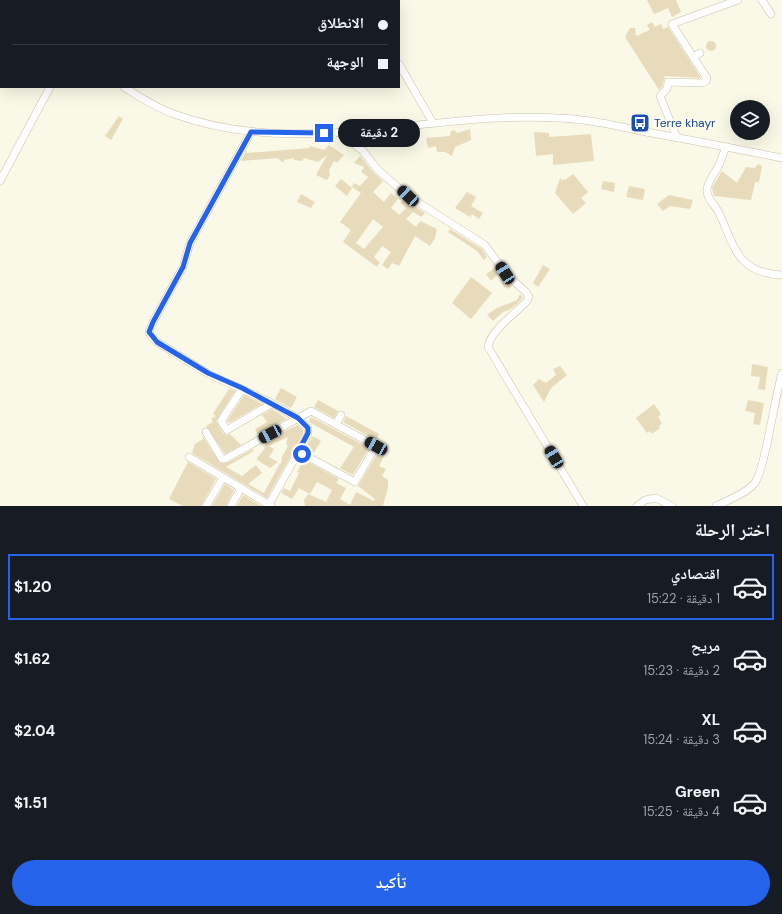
<!DOCTYPE html>
<html lang="ar">
<meta charset="utf-8">
<style>
body{margin:0;font-family:"DM Sans","Noto Naskh Arabic",sans-serif;background:#242831;color:#f1f3f6;direction:rtl;height:100vh;display:flex;flex-direction:column;font-size:15px;white-space:nowrap}
*{box-sizing:border-box;margin:0}
p{font-size:13px;color:#9ea1a6}
.icon{flex:none;width:22px;height:22px;fill:none;stroke:currentColor;stroke-width:2;stroke-linecap:round;stroke-linejoin:round}
.map{position:relative;height:506px;overflow:hidden;direction:ltr}
.panel{display:flex;flex-direction:column;background:#171b24;flex:1}
.panel>*{flex:none}
.banner{position:absolute;left:0px;top:0px;width:400px;height:88px;box-shadow:0 4px 16px #0002;direction:rtl;display:grid;align-content:center;height:88px;padding:0 12px;background:#171b24}
.buttons{position:absolute;left:730px;top:100px;display:grid;gap:8px}
.buttons a{display:grid;place-items:center;width:40px;height:40px;border-radius:50%;background:#171b24;box-shadow:0 4px 16px #0002;font-size:20px}
.end{position:absolute;width:18px;height:18px;margin:-9px;border:5px solid #2563eb;background:#fff;box-shadow:0 0 0 2px #fff}
.from{border-radius:50%}
.bubble{position:absolute;height:28px;border-radius:14px;background:#171b24;box-shadow:0 4px 16px #0002;font-size:13px;font-weight:700;line-height:28px;text-align:center;direction:rtl}
.car{position:absolute;width:12px;height:24px;margin:-12px -6px;border-radius:5px;box-shadow:0 0 3px 1px #0007;background:linear-gradient(#222 24%,#8ab4d8 0 40%,#222 0 76%,#8ab4d8 0 86%,#222 0)}
.banner b{display:flex;align-items:center;gap:14px;height:38px;font-size:15px}
.banner b+b{border-top:1px solid #363941}
.banner i{width:10px;height:10px;background:#f1f3f6}
ul{padding:0;list-style:none}
li{display:flex;align-items:center;gap:12px;height:66px;margin:0 8px 6px;padding:0 4px;border:2px solid transparent;border-radius:0px}
li div{flex:1}
li b{display:block;font-size:15px}
li em{font-style:normal;font-weight:700}
li.current{border-color:#2563eb}
li>.icon{width:36px;height:36px;stroke-width:1.5}
h2{padding:0 12px;font-size:18px;line-height:48px}
.button{display:flex;gap:8px;margin-top:auto;padding:8px 12px}
.button a{flex:1;height:46px;border-radius:24px;background:#2563eb;color:#fff;font-size:16px;font-weight:700;line-height:46px;text-align:center}
.map>svg:first-child{display:block}
.building{fill:#e8dbbb;fill-rule:evenodd}
.lines{fill:none;stroke-linecap:round;stroke-linejoin:round}
.minor-casing{stroke:#c8c0ab;stroke-width:8}
.minor{stroke:#fff;stroke-width:7}
.route{stroke:#2563eb;stroke-width:5}
.labels{text-anchor:middle;stroke-width:4;stroke-linejoin:round;paint-order:stroke}
.transit-label{font-size:12px;fill:#164399;stroke:#fdfcec;text-anchor:start}
</style>
<div class="map">
<svg width="782" height="506" viewBox="0 0 782 506">
<rect width="100%" height="100%" fill="#faf8e6"/>
<g class="building">
<polygon points="647,0 676,0 681,12 672,17 668,8 654,14"/>
<polygon points="652,22 655,27 661,24 663,29 668,27 701,78 665,76 662,87 659,90 625,37 630,28 635,28 636,36 650,30 647,25"/>
<circle cx="711" cy="46" r="5"/>
<polygon points="119,116 123,119 111,140 105,136"/>
<polygon points="470,129 471,140 455,147 452,156 445,152 437,152 436,146 428,148 426,138 450,136 451,131 455,130 457,133"/>
<polygon points="534,132 549,133 549,137 591,134 594,161 553,165 553,154 536,156"/>
<polygon points="329,145 344,155 337,163 334,161 329,170 330,175 327,180 316,175 327,155 318,162 304,158 302,161 294,160 294,158 284,160 284,163 277,158 241,161 247,150 247,153 310,148 310,146 324,150"/>
<path d="M360,156L374,173L383,181L373,192L384,202L391,193L398,199L391,208L399,215L406,208L400,203L404,199L425,213L421,217L413,212L406,219L416,227L420,221L437,229L435,238L430,246L415,236L399,266L392,263L388,269L382,265L391,252L382,246L374,257L380,263L377,267L343,242L351,230L340,222L361,193L352,187L354,183L360,186L368,177L361,172L364,167L354,163ZM373,219L383,227L364,249L356,243Z"/>
<polygon points="758,164 762,166 759,182 755,182 751,200 714,196 712,188 722,171 737,183 746,167 755,168"/>
<polygon points="573,174 588,192 581,198 586,203 573,214 555,193 560,178 562,181 564,179 565,180"/>
<polygon points="341,179 352,188 347,196 335,186"/>
<polygon points="603,181 615,183 614,192 601,189"/>
<polygon points="629,186 645,189 643,200 626,197"/>
<polygon points="467,192 476,197 471,206 483,213 479,219 472,214 470,217 455,208"/>
<polygon points="301,194 315,202 311,208 297,202"/>
<polygon points="669,195 693,200 690,209 670,206 663,211 657,204"/>
<polygon points="450,229 482,249 487,257 484,260 477,251 448,232"/>
<polygon points="543,265 550,269 538,287 533,283"/>
<polygon points="495,268 502,277 512,286 509,289 504,287 498,274 491,281 486,274"/>
<polygon points="471,277 492,293 471,319 452,303"/>
<polygon points="520,294 523,297 519,302 511,309 503,312 493,321 487,315 495,309 517,300"/>
<polygon points="752,364 768,367 765,390 758,389 760,377 751,376"/>
<polygon points="560,366 567,375 551,388 544,402 533,385 539,379 546,383 556,375 553,369"/>
<polygon points="281,388 297,397 291,408 275,399"/>
<polygon points="229,389 235,391 216,421 223,433 227,435 230,434 241,445 225,454 206,426 213,422 211,419 216,416 213,414"/>
<polygon points="244,395 262,404 229,423 227,421"/>
<polygon points="318,400 338,411 334,418 314,407"/>
<polygon points="748,400 764,403 760,425 753,424 755,413 745,411"/>
<polygon points="654,404 661,414 658,417 662,423 659,426 660,428 652,434 650,431 647,433 636,418"/>
<polygon points="272,409 287,419 258,435 255,429 267,422 262,415"/>
<polygon points="346,416 379,434 376,440 343,422"/>
<polygon points="311,417 369,448 353,475 340,468 354,447 309,422"/>
<polygon points="297,425 303,430 303,434 267,498 192,453 195,444 203,439 202,435 220,463 227,463 253,449 254,451 226,467 242,476 256,465 262,473 248,484 264,493 280,463 281,464 282,458 281,459 288,446 286,444 288,437 269,446 274,449 269,457 278,462 270,468 257,460 257,458 266,447 264,448 267,442 265,442"/>
<polygon points="313,436 321,441 313,454 305,450"/>
<polygon points="379,451 385,454 379,466 386,469 382,476 388,480 388,488 383,505 385,506 305,506 304,500 308,494 326,502 332,490 317,482 310,494 299,488 292,499 281,493 284,488 290,491 299,473 297,472 302,463 299,462 301,458 339,479 336,483 346,488 340,499 350,505 356,492 374,501 375,499 358,486"/>
<polygon points="188,462 216,479 201,506 183,506 169,499"/>
<polygon points="225,484 234,490 226,506 212,506"/>
<polygon points="243,495 261,506 237,506"/>
</g>
<g class="lines">
<defs>
<g id="minor">
<polyline points="362,0 363,1"/>
<polyline points="762,0 771,14"/>
<polyline points="0,1 1,2"/>
<polyline points="0,11 1,10"/>
<polyline points="693,57 672,24 738,0"/>
<polyline points="399,64 433,123"/>
<path d="M124,87C140,97 156,108 174,114C299,160 431,110 559,118C588,119 618,126 646,132C691,140 737,149 782,158"/>
<path d="M251,132L190,243L183,267L153,322L149,332L151,336L157,342C174,352 191,364 209,374C239,389 285,405 308,428V435L268,506"/>
<path d="M339,133L363,151L378,170L408,196L485,245L506,274L526,292L529,297L527,301C516,313 490,331 488,347L583,506"/>
<polyline points="677,138 660,96 667,89 668,82 703,83 706,81 707,78 693,57 700,53"/>
<path d="M726,147C723,154 721,161 718,167C714,174 708,182 707,189C706,198 714,204 718,211C735,246 736,273 782,275"/>
<polyline points="0,181 50,87"/>
<polyline points="242,389 221,421 227,430 271,404"/>
<polyline points="336,424 341,415"/>
<polyline points="206,432 222,459 225,459 311,411 376,446 355,482 299,452"/>
<polyline points="189,457 271,506"/>
<polyline points="206,506 223,478"/>
<polyline points="231,506 241,488"/>
<polyline points="637,506 645,500 656,498 672,506"/>
<path d="M716,506C728,500 745,494 754,484C765,471 775,395 782,373"/>
</g>
</defs>
<use href="#minor" class="minor-casing"/>
<use href="#minor" class="minor"/>
</g>
<g class="lines">
<polyline class="route" points="302,454 298,452 308,433 308,428 298,418 242,388 208,373 157,342 149,332 153,322 183,267 190,243 251,132 324,133"/>
</g>
<defs>
<symbol id="bus-square" viewBox="-11 -11 22 22"><rect x="-9" y="-9" width="18" height="18" rx="4" fill="#1a4fb4" stroke="#fdfcec"/><path d="M-5-6H5V4H4V6H2V4H-2V6H-4V4H-5ZM-3.5-4V0h7V-4ZM-3.5 1.2v1.5H-2V1.2ZM2 1.2v1.5H3.5V1.2Z" fill="#fff"/></symbol>
</defs>
<g fill-rule="evenodd">
<use href="#bus-square" x="629" y="112" width="22" height="22"/>
</g>
<g class="labels">
<g class="transit-label">
<text x="654" y="127">Terre khayr</text>
</g>
</g>
</svg>
<div class="buttons">
<a><svg class="icon" aria-label="layers" viewBox="0 0 24 24"><path d="M12 4l9 5-9 5-9-5zM3 14l9 5 9-5"/></svg></a>
</div>
<i class="end from" style="left:302px;top:454px"></i>
<i class="end" style="left:324px;top:133px"></i>
<div class="bubble" style="left:338px;top:119px;width:82px">2 دقيقة</div>
<i class="car" style="left:408px;top:196px;rotate:313deg"></i>
<i class="car" style="left:505px;top:273px;rotate:327deg"></i>
<i class="car" style="left:270px;top:434px;rotate:242deg"></i>
<i class="car" style="left:376px;top:446px;rotate:299deg"></i>
<i class="car" style="left:554px;top:457px;rotate:329deg"></i>
<div class="banner">
<b><i class="from"></i>الانطلاق</b>
<b><i></i>الوجهة</b>
</div>
</div>
<section class="panel">
<h2>اختر الرحلة</h2>
<ul>
<li class="current"><svg class="icon" aria-label="car" viewBox="0 0 24 24"><path d="M5 17H2v-5l4-1 3-4h7l3 4 3 1v5h-3M9 17h6M6 11h13"/><circle cx="7" cy="17" r="2"/><circle cx="17" cy="17" r="2"/></svg><div><b>اقتصادي</b><p>1 دقيقة · 15:22</p></div><em>$1.20</em></li>
<li><svg class="icon" aria-label="car" viewBox="0 0 24 24"><path d="M5 17H2v-5l4-1 3-4h7l3 4 3 1v5h-3M9 17h6M6 11h13"/><circle cx="7" cy="17" r="2"/><circle cx="17" cy="17" r="2"/></svg><div><b>مريح</b><p>2 دقيقة · 15:23</p></div><em>$1.62</em></li>
<li><svg class="icon" aria-label="car" viewBox="0 0 24 24"><path d="M5 17H2v-5l4-1 3-4h7l3 4 3 1v5h-3M9 17h6M6 11h13"/><circle cx="7" cy="17" r="2"/><circle cx="17" cy="17" r="2"/></svg><div><b>XL</b><p>3 دقيقة · 15:24</p></div><em>$2.04</em></li>
<li><svg class="icon" aria-label="car" viewBox="0 0 24 24"><path d="M5 17H2v-5l4-1 3-4h7l3 4 3 1v5h-3M9 17h6M6 11h13"/><circle cx="7" cy="17" r="2"/><circle cx="17" cy="17" r="2"/></svg><div><b>Green</b><p>4 دقيقة · 15:25</p></div><em>$1.51</em></li>
</ul>
<div class="button"><a>تأكيد</a></div>
</section>
